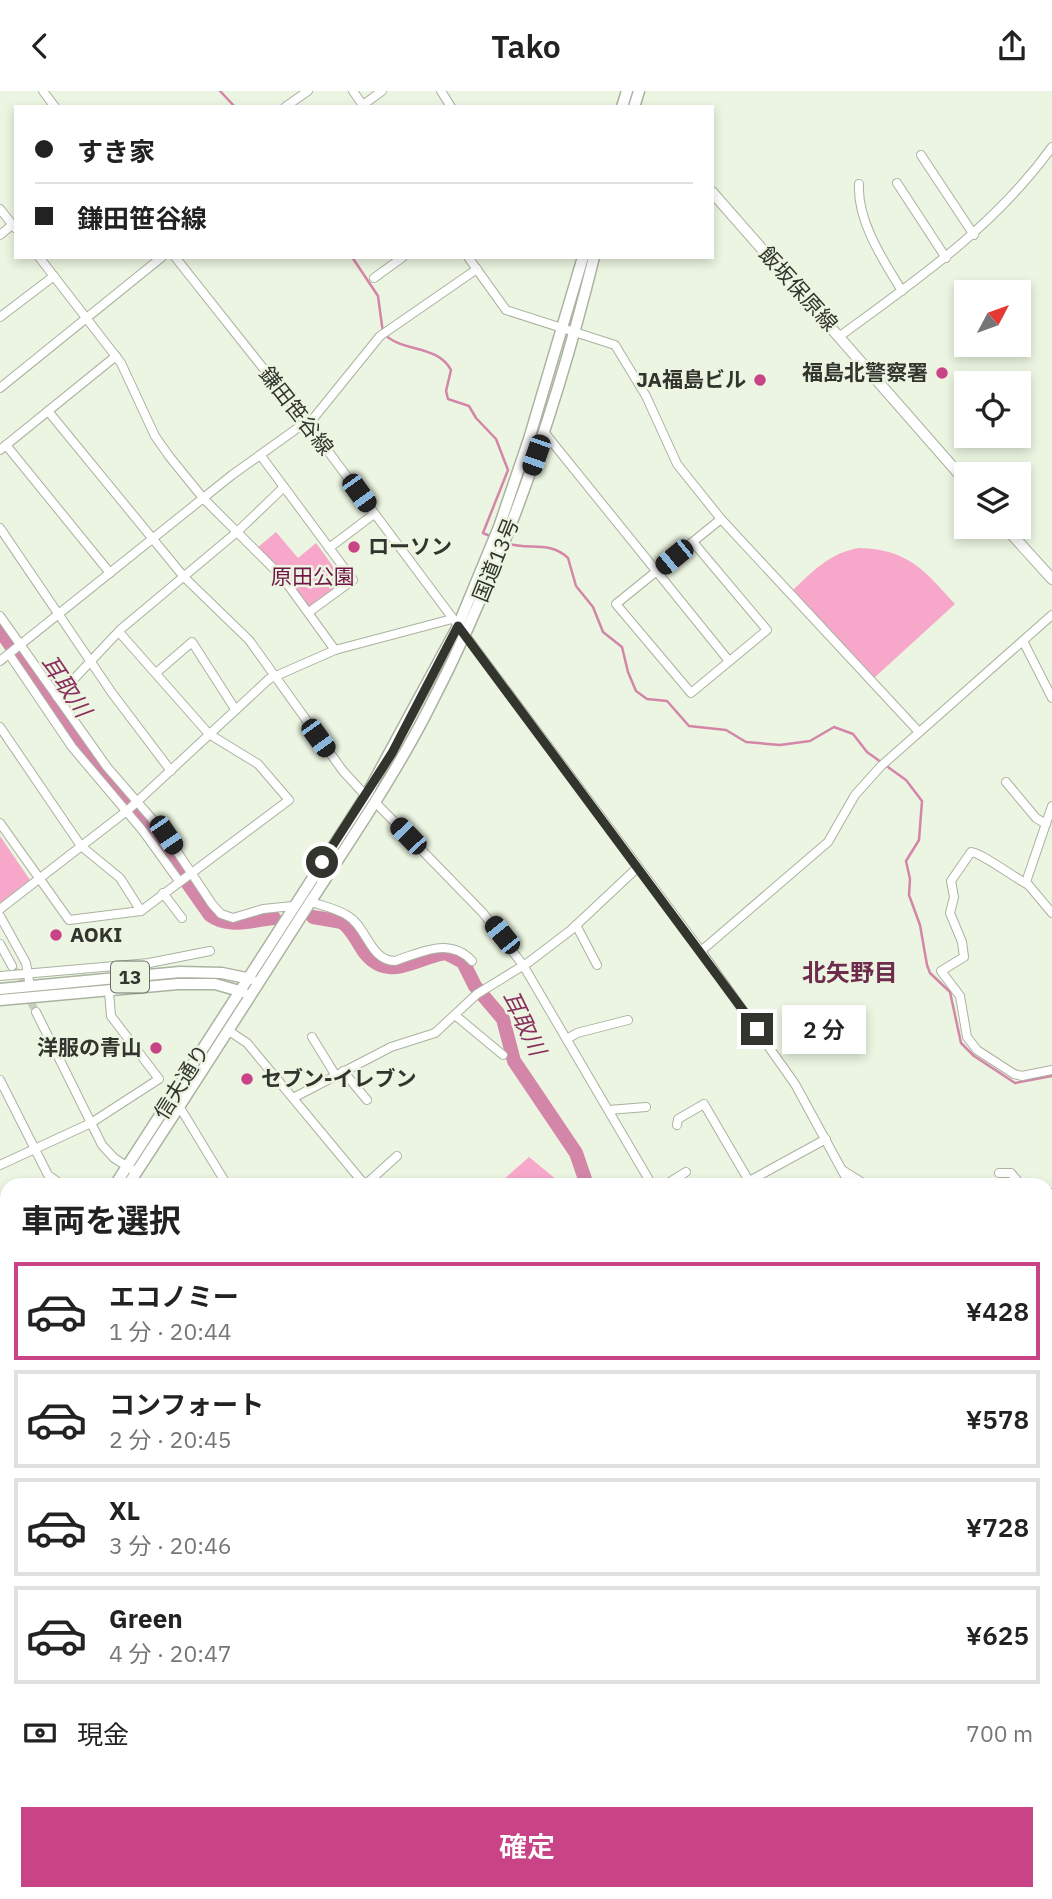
<!DOCTYPE html>
<html lang="ja">
<meta charset="utf-8">
<style>
body{margin:0;font-family:"IBM Plex Sans","Noto Sans JP",sans-serif;background:#f6f6f6;color:#222;height:100vh;display:flex;flex-direction:column;font-size:26px;white-space:nowrap}
*{box-sizing:border-box;margin:0}
p{font-size:23px;color:#767676}
.icon{flex:none;width:38px;height:38px;fill:none;stroke:currentColor;stroke-width:2;stroke-linecap:round;stroke-linejoin:round}
.map{position:relative;flex:1;overflow:hidden}
.panel{position:absolute;left:0px;top:1087px;width:1054px;height:723px;display:flex;flex-direction:column;background:#fff;border-radius:21px 21px 0 0;box-shadow:0 4px 10px #0003}
.panel>*{flex:none}
.guide{position:absolute;left:14px;top:14px;width:700px;height:154px;border-radius:0px;box-shadow:0 4px 10px #0003;display:grid;align-content:center;height:154px;padding:0 21px;background:#fff}
.needle{width:46px;rotate:49deg}
.tools{position:absolute;left:954px;top:189px;display:grid;gap:14px}
.tools a{display:grid;place-items:center;width:77px;height:77px;border-radius:0px;background:#fff;box-shadow:0 4px 10px #0003;font-size:35px}
.end{position:absolute;width:32px;height:32px;margin:-16px;border:9px solid #32352e;background:#fff;box-shadow:0 0 0 4px #fff}
.from{border-radius:50%}
.bubble{position:absolute;height:49px;border-radius:0px;background:#fff;box-shadow:0 4px 10px #0003;font-size:23px;font-weight:600;line-height:49px;text-align:center}
.car{position:absolute;width:21px;height:42px;margin:-21px -10px;border-radius:9px;box-shadow:0 0 5px 2px #0007;background:linear-gradient(#222 24%,#8ab4d8 0 40%,#222 0 76%,#8ab4d8 0 86%,#222 0)}
.guide b{display:flex;align-items:center;gap:24px;height:66px;font-size:26px}
.guide b+b{border-top:2px solid #e0e0e0}
.guide i{width:18px;height:18px;background:#222}
ul{padding:0;list-style:none}
li{display:flex;align-items:center;gap:21px;height:98px;margin:0 14px 10px;padding:0 7px;border:4px solid #e0e0e0;border-radius:0px}
li div{flex:1}
li b{display:block;font-size:26px}
li em{font-style:normal;font-weight:600}
li.active{border-color:#c84487}
li>.icon{width:63px;height:63px;stroke-width:1.5}
h2{padding:0 21px;font-size:32px;line-height:84px}
.pay{display:flex;align-items:center;gap:18px;height:77px;padding:0 21px;font-size:26px}
.pay p{margin-inline-start:auto}
.primary-button{display:flex;gap:14px;margin-top:auto;padding:14px 21px}
.primary-button a{flex:1;height:80px;border-radius:0px;background:#c84487;color:#fff;font-size:28px;font-weight:600;line-height:80px;text-align:center}
header{display:flex;justify-content:space-between;align-items:center;height:91px;padding:0 21px;background:#fff;font-size:32px;font-weight:600}
.map>svg:first-child{display:block}
.green{fill:#f7a8ca}
.lines{fill:none;stroke-linecap:round;stroke-linejoin:round}
.stream{stroke:#d386a8;stroke-width:2.5}
.river{stroke:#d386a8;stroke-width:14}
.minor-tunnel{stroke:#c7cfbe;stroke-width:8;stroke-dasharray:8 4;stroke-linecap:butt}
.minor-casing{stroke:#aab2a0;stroke-width:10}
.major-casing{stroke:#aab2a0;stroke-width:12}
.highway-casing{stroke:#aab2a0;stroke-width:13}
.minor{stroke:#fff;stroke-width:8}
.major{stroke:#fff;stroke-width:10}
.highway{stroke:#fff;stroke-width:10}
.rail-casing{stroke:#91978a;stroke-width:5}
.rail{stroke:#ecf5e2;stroke-width:2.5;stroke-dasharray:8;stroke-linecap:butt}
.highway-bridge-casing{stroke:#aab2a0;stroke-width:13;stroke-linecap:butt}
.highway-bridge{stroke:#fff;stroke-width:10}
.route{stroke:#32352e;stroke-width:9}
.poi-dot{fill:#c84487;stroke:#ecf5e2;stroke-width:2.5}
.labels{text-anchor:middle;stroke-width:5;stroke-linejoin:round;paint-order:stroke}
.shield{fill:#ecf5e2;stroke:#6a6f64;stroke-width:2}
.shield-label{font-size:19px;font-weight:bold;fill:#32352e}
.street-label{font-size:21px;fill:#32352e;stroke:#ecf5e2}
.poi-label{font-size:21px;font-weight:bold;fill:#32352e;stroke:#ecf5e2;text-anchor:end}
.park-label{font-size:21px;fill:#701547;stroke:#ecf5e2}
.water-label{font-size:23px;font-style:italic;fill:#8a2f5d;stroke:#ecf5e2}
.quarter-label{font-size:24px;font-weight:bold;fill:#6d2c4c;stroke:#ecf5e2}
</style>
<header><svg class="icon" aria-label="back" viewBox="0 0 24 24"><path d="M15 5l-7 7 7 7"/></svg>Tako<svg class="icon" aria-label="share" viewBox="0 0 24 24"><path d="M12 15V3M7 8l5-5 5 5M5 13v7h14v-7"/></svg></header>
<div class="map">
<svg width="1052" height="1808" viewBox="0 0 1052 1808">
<rect width="100%" height="100%" fill="#ecf5e2"/>
<g class="green">
<polygon points="276,441 298,467 316,452 345,492 309,518 257,457"/>
<path d="M859,457C908,458 925,480 955,513L874,587L793,499C814,479 830,462 859,457Z"/>
<polygon points="0,745 30,789 0,812"/>
<polygon points="529,1066 563,1094 497,1094"/>
</g>
<g class="lines">
<g class="stream">
<polyline points="220,0 235,16"/>
<path d="M352,166L378,205L383,242C402,262 437,253 451,279L446,300L448,308L469,315L476,327L496,348L508,379L483,442L490,445"/>
<path d="M506,452C528,460 549,449 568,467L576,495L593,516L603,541L622,556L628,581L636,600L647,608L667,610L689,635L726,639L746,651L780,654L810,650L834,636L853,643L867,661L906,689L922,710L919,749L906,770L910,788L909,804L920,834L927,874L930,882L950,901L961,952L974,965L1015,992L1052,985"/>
</g>
<g class="river">
<path d="M0,539L86,664L148,736L210,824C228,838 253,829 274,827"/>
<path d="M313,826L342,831C353,839 357,851 365,862C389,892 416,866 446,862L463,871L475,895L503,928L514,970L576,1062L587,1094"/>
<polyline points="741,1802 743,1808"/>
</g>
<polyline class="minor-tunnel" points="14,878 36,921"/>
<defs>
<g id="minor">
<polyline points="43,0 55,16"/>
<polyline points="353,0 364,16"/>
<polyline points="441,0 451,16"/>
<polyline points="363,14 382,0"/>
<polyline points="285,16 308,0"/>
<polyline points="921,64 974,144"/>
<polyline points="897,92 946,167"/>
<path d="M859,93C857,130 883,169 902,200"/>
<polyline points="0,118 16,138"/>
<polyline points="0,144 12,134"/>
<polyline points="175,166 313,340 701,860 795,993 850,1094"/>
<polyline points="468,166 506,219 615,254 646,305 677,373 721,428 919,641"/>
<polyline points="374,187 403,166"/>
<polyline points="0,226 54,185"/>
<path d="M840,245C918,188 995,135 1052,56"/>
<polyline points="0,297 162,166"/>
<polyline points="48,320 184,486 249,549 343,680 366,705"/>
<polyline points="308,334 380,245 477,178"/>
<polyline points="544,341 729,570"/>
<polyline points="6,354 110,482"/>
<polyline points="0,359 116,265"/>
<polyline points="261,365 353,489 309,521"/>
<polyline points="0,437 112,602 171,680"/>
<polyline points="693,451 767,539 691,602 616,513 721,428"/>
<polyline points="329,457 374,423"/>
<polyline points="0,525 107,676 166,744 212,813 221,823 233,827 263,818 293,815"/>
<polyline points="1023,550 1052,607"/>
<polyline points="335,559 452,528"/>
<polyline points="9,563 72,656 143,740 179,790"/>
<polyline points="0,570 232,384 306,331"/>
<polyline points="156,582 192,551 235,618"/>
<polyline points="57,606 121,538 237,441 284,396"/>
<polyline points="0,636 81,755 120,787 141,820"/>
<polyline points="1006,691 1036,727 1046,733"/>
<polyline points="375,711 483,822 523,874 652,1094"/>
<polyline points="1052,715 1026,791 1052,822"/>
<polyline points="0,732 69,829 141,820 289,709 258,673 209,643 119,541"/>
<path d="M1027,793C1013,786 982,762 971,761L951,790L954,806L950,822L962,851L964,866L941,880L960,905L967,946L977,959L1014,983L1022,985L1052,979"/>
<polyline points="163,802 182,827"/>
<path d="M311,811C323,815 338,818 348,825C367,836 370,870 395,870C421,861 450,846 472,870"/>
<polyline points="0,818 128,719 269,588 335,559 283,487 203,407 169,365 155,345 121,272 39,166"/>
<polyline points="0,825 26,872 30,896"/>
<polyline points="576,834 597,874"/>
<polyline points="0,853 12,875"/>
<polyline points="701,860 828,751 855,704 881,675 1052,524"/>
<polyline points="0,885 149,872 210,860"/>
<polyline points="36,921 102,1054 114,1067 131,1078"/>
<polyline points="456,925 503,964"/>
<polyline points="229,940 247,952 365,1094"/>
<polyline points="312,946 336,985"/>
<polyline points="567,948 577,942 628,929"/>
<polyline points="343,980 367,1009"/>
<polyline points="0,989 48,1084 62,1094"/>
<polyline points="293,1007 391,956 435,942 477,903 529,871 571,839 637,777"/>
<polyline points="179,1015 227,1094"/>
<polyline points="609,1019 646,1016"/>
<polyline points="677,1034 678,1028 704,1013 749,1090"/>
<polyline points="0,1074 91,1032 159,988 111,925 109,900"/>
<polyline points="842,1079 866,1094"/>
<polyline points="999,1082 1011,1082 1021,1094"/>
<polyline points="365,1094 397,1065"/>
<polyline points="665,1094 686,1081"/>
<polyline points="742,1094 826,1048"/>
<polyline points="1046,1102 1052,1102"/>
<polyline points="1046,1141 1052,1135"/>
<polyline points="0,1200 7,1205"/>
<polyline points="0,1222 7,1214"/>
<polyline points="1046,1261 1052,1263"/>
<polyline points="1046,1307 1052,1306"/>
<polyline points="0,1335 7,1338"/>
<polyline points="6,1492 7,1516"/>
<polyline points="3,1533 7,1522"/>
<polyline points="0,1576 7,1572"/>
<polyline points="0,1600 7,1607"/>
<polyline points="1046,1650 1052,1652"/>
<polyline points="1046,1669 1052,1667"/>
<polyline points="0,1798 10,1808"/>
<polyline points="105,1802 107,1808"/>
<polyline points="198,1802 204,1808"/>
<polyline points="266,1802 274,1808"/>
<polyline points="330,1802 335,1808"/>
<polyline points="617,1802 621,1808"/>
<polyline points="700,1802 704,1808"/>
<polyline points="881,1802 886,1808"/>
<polyline points="950,1802 954,1808"/>
<polyline points="288,1808 292,1802"/>
<polyline points="438,1808 441,1802"/>
<polyline points="520,1808 541,1802"/>
</g>
<g id="major">
<polyline points="712,101 966,391"/>
<polyline points="1005,436 1052,488"/>
</g>
<g id="highway">
<polyline points="622,16 627,0"/>
<polyline points="634,16 639,0"/>
<polyline points="0,898 180,881 222,882 251,888"/>
<polyline points="0,909 178,893 215,893 243,901"/>
<polyline points="115,1094 367,703 458,535 499,436 529,348 583,166"/>
<path d="M128,1094C190,1000 250,905 311,810C351,748 393,687 427,621C502,477 555,324 594,166"/>
<polyline points="0,1289 7,1278"/>
</g>
</defs>
<use href="#minor" class="minor-casing"/>
<use href="#major" class="major-casing"/>
<use href="#highway" class="highway-casing"/>
<use href="#minor" class="minor"/>
<use href="#major" class="major"/>
<use href="#highway" class="highway"/>
<defs>
<g id="rail">
<polyline points="0,1267 7,1267"/>
<polyline points="1046,1504 1052,1505"/>
<polyline points="1046,1525 1052,1526"/>
<polyline points="1046,1657 1052,1656"/>
<polyline points="462,1808 483,1802"/>
<polyline points="482,1808 503,1802"/>
</g>
</defs>
<use href="#rail" class="rail-casing"/>
<use href="#rail" class="rail"/>
<defs>
<polyline id="highway-bridge" points="0,1273 7,1262"/>
</defs>
<use href="#highway-bridge" class="highway-bridge-casing"/>
<use href="#highway-bridge" class="highway-bridge"/>
</g>
<g class="lines">
<polyline class="route" points="322,771 392,662 458,535 757,938"/>
</g>
<g class="poi-dot">
<circle cx="942" cy="282" r="7"/>
<circle cx="760" cy="289" r="7"/>
<circle cx="354" cy="456" r="7"/>
<circle cx="56" cy="844" r="7"/>
<circle cx="156" cy="957" r="7"/>
<circle cx="247" cy="988" r="7"/>
</g>
<g class="labels">
<rect class="shield" x="111" y="870.5" width="38" height="31" rx="5"/>
<g class="shield-label">
<text x="130" y="893">13</text>
</g>
<g class="street-label">
<text transform="translate(798 198) rotate(48)" y="7">飯坂保原線</text>
<text transform="translate(296 320) rotate(52)" y="7">鎌田笹谷線</text>
<text transform="translate(496 469) rotate(-68)" y="7">国道13号</text>
<text transform="translate(182 991) rotate(-58)" y="7">信夫通り</text>
</g>
<g class="poi-label">
<text x="928" y="289">福島北警察署</text>
<text x="746" y="296">JA福島ビル</text>
<text x="368" y="463" text-anchor="start">ローソン</text>
<text x="70" y="851" text-anchor="start">AOKI</text>
<text x="142" y="964">洋服の青山</text>
<text x="261" y="995" text-anchor="start">セブン-イレブン</text>
</g>
<g class="park-label">
<text x="313" y="493">原田公園</text>
</g>
<g class="water-label">
<text transform="translate(66 595) rotate(56)" y="8">耳取川</text>
<text transform="translate(524 932) rotate(64)" y="8">耳取川</text>
</g>
<g class="quarter-label">
<text x="850" y="890">北矢野目</text>
</g>
</g>
</svg>
<div class="tools">
<a><svg class="needle" viewBox="-14 -14 28 28"><path d="M0-13l5 13h-10z" fill="#e53935"/><path d="M0 13l5-13h-10z" fill="#767676"/></svg></a>
<a><svg class="icon" aria-label="locate" viewBox="0 0 24 24"><circle cx="12" cy="12" r="6"/><path d="M12 2v4M12 18v4M2 12h4M18 12h4"/></svg></a>
<a><svg class="icon" aria-label="layers" viewBox="0 0 24 24"><path d="M12 4l9 5-9 5-9-5zM3 14l9 5 9-5"/></svg></a>
</div>
<i class="end from" style="left:322px;top:771px"></i>
<i class="end" style="left:757px;top:938px"></i>
<div class="bubble" style="left:782px;top:914px;width:84px">2 分</div>
<i class="car" style="left:536px;top:364px;rotate:199deg"></i>
<i class="car" style="left:359px;top:402px;rotate:144deg"></i>
<i class="car" style="left:674px;top:466px;rotate:231deg"></i>
<i class="car" style="left:318px;top:647px;rotate:144deg"></i>
<i class="car" style="left:166px;top:744px;rotate:146deg"></i>
<i class="car" style="left:408px;top:745px;rotate:316deg"></i>
<i class="car" style="left:502px;top:844px;rotate:321deg"></i>
<div class="guide">
<b><i class="from"></i>すき家</b>
<b><i></i>鎌田笹谷線</b>
</div>
<section class="panel">
<h2>車両を選択</h2>
<ul>
<li class="active"><svg class="icon" aria-label="car" viewBox="0 0 24 24"><path d="M5 17H2v-5l4-1 3-4h7l3 4 3 1v5h-3M9 17h6M6 11h13"/><circle cx="7" cy="17" r="2"/><circle cx="17" cy="17" r="2"/></svg><div><b>エコノミー</b><p>1 分 · 20:44</p></div><em>¥428</em></li>
<li><svg class="icon" aria-label="car" viewBox="0 0 24 24"><path d="M5 17H2v-5l4-1 3-4h7l3 4 3 1v5h-3M9 17h6M6 11h13"/><circle cx="7" cy="17" r="2"/><circle cx="17" cy="17" r="2"/></svg><div><b>コンフォート</b><p>2 分 · 20:45</p></div><em>¥578</em></li>
<li><svg class="icon" aria-label="car" viewBox="0 0 24 24"><path d="M5 17H2v-5l4-1 3-4h7l3 4 3 1v5h-3M9 17h6M6 11h13"/><circle cx="7" cy="17" r="2"/><circle cx="17" cy="17" r="2"/></svg><div><b>XL</b><p>3 分 · 20:46</p></div><em>¥728</em></li>
<li><svg class="icon" aria-label="car" viewBox="0 0 24 24"><path d="M5 17H2v-5l4-1 3-4h7l3 4 3 1v5h-3M9 17h6M6 11h13"/><circle cx="7" cy="17" r="2"/><circle cx="17" cy="17" r="2"/></svg><div><b>Green</b><p>4 分 · 20:47</p></div><em>¥625</em></li>
</ul>
<div class="pay"><svg class="icon" aria-label="cash" viewBox="0 0 24 24"><path d="M3 7h18v10H3z"/><circle cx="12" cy="12" r="2"/></svg>現金<p>700 m</p></div>
<div class="primary-button"><a>確定</a></div>
</section>
</div>
